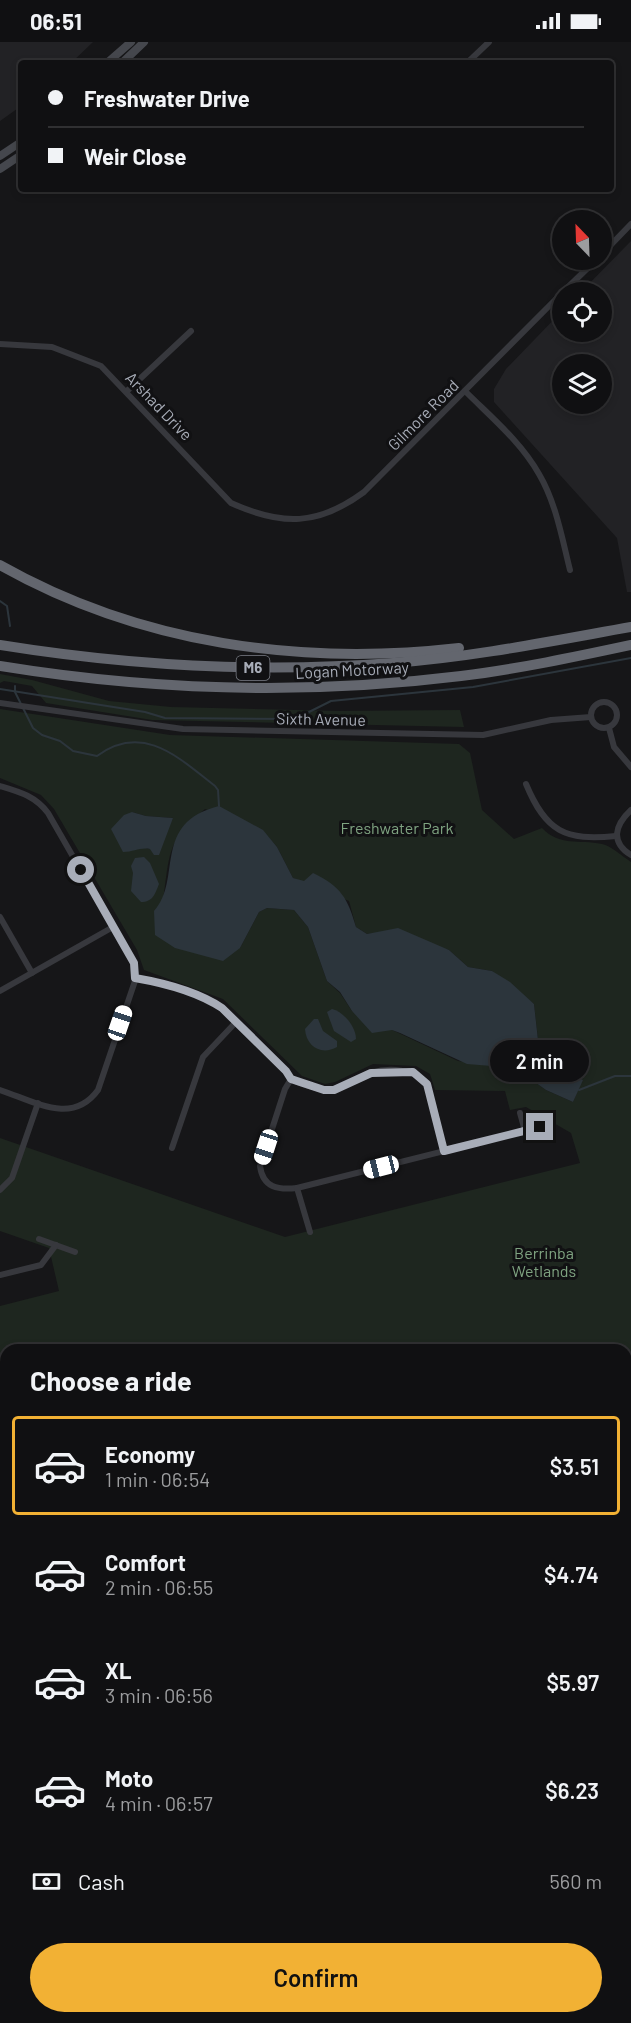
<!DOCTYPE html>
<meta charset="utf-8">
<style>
body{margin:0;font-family:Barlow,sans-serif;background:#19191b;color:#f1f3f6;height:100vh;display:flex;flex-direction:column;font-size:22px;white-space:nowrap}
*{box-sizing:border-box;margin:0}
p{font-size:20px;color:#9c9d9f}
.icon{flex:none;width:33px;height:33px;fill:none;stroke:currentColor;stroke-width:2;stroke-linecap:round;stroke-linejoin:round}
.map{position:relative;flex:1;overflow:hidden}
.sheet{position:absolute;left:0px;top:1302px;width:632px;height:680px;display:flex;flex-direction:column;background:#101012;border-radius:18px 18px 0 0;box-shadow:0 3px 9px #0003,0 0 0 2px #303032}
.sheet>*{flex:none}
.top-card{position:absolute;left:18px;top:18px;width:596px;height:132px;border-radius:6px;box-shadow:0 3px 9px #0003,0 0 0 2px #303032;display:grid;align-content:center;height:132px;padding:0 30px;background:#101012}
.needle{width:39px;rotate:337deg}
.fabs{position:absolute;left:552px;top:168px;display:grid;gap:12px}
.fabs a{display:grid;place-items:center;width:60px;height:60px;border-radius:50%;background:#101012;box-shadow:0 3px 9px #0003,0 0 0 2px #303032;font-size:30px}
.end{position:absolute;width:27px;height:27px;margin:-14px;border:8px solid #a8adb8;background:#111;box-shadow:0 0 0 3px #111}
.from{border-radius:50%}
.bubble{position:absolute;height:42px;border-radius:21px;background:#101012;box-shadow:0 3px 9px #0003,0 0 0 2px #303032;font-size:20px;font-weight:600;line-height:42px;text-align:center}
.car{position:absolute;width:18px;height:36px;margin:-18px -9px;border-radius:8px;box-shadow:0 0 4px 2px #0007;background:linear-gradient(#fff 24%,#345 0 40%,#fff 0 76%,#345 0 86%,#fff 0)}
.top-card b{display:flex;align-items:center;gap:21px;height:57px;font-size:22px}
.top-card b+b{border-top:2px solid #303032}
.top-card i{width:15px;height:15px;background:#f1f3f6}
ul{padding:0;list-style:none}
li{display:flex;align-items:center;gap:18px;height:99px;margin:0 12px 9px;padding:0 18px;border:3px solid transparent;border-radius:6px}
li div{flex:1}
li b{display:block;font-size:22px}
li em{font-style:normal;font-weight:600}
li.on{border-color:#f2b134}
li>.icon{width:54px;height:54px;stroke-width:1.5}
h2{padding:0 30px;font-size:27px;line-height:72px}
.pay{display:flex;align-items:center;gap:15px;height:66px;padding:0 30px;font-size:22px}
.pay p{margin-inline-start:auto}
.primary-button{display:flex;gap:12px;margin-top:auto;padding:12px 30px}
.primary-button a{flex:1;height:69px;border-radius:36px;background:#f2b134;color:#111;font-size:24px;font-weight:600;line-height:69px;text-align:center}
.status{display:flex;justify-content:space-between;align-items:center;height:42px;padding:0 30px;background:#101012;direction:ltr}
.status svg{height:16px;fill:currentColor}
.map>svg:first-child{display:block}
.built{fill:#222225;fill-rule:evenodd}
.green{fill:#1e261f;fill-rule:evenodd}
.water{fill:#2c353c}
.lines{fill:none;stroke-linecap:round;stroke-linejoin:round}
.stream{stroke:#2c353c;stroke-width:2}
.street{stroke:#37383d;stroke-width:6}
.secondary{stroke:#45474d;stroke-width:8}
.highway{stroke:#63666e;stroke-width:10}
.route{stroke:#a8adb8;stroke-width:8}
.labels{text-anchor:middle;stroke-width:6;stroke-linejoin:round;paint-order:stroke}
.shield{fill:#111113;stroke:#7b7e86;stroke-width:1.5}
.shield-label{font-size:15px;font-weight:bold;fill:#a8adb8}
.street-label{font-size:16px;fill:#a8adb8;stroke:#111113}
.park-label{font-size:16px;fill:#7fa381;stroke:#111113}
</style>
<div class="status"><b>06:51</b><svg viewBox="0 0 49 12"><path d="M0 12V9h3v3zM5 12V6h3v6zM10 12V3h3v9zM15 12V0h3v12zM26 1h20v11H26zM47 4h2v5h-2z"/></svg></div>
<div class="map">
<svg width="631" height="1981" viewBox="0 0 631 1981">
<rect width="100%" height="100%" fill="#161618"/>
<g class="built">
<polygon points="0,0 93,0 71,21 21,21 21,64 0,79"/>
<path d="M631,199V550H627L617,496L494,360V347L506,327L562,269V290H602V250H581ZM562,322H602V362H562Z"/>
<polygon points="631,1842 631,1981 601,1981 598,1976 626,1976 626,1844"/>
</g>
<g class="green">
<polygon points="0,632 32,638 109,659 171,665 338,669 460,668 464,685 152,678 46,661 32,644 4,639 0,641"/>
<path d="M0,667L170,693L459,702L470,711L482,768L514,797L542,786C560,805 579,797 602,802C611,804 622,814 631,820V1423L626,1425V1308H6V1814L0,1817V1264L59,1249L49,1206L0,1189V1096L285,1195L580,1121L571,1091L526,1065L510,1068L505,1049L435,1048L430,1032L416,1024L373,1022L335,1040L325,1042L302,1034L223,957L144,928L137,908L54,767L41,753L0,736ZM205,767L263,789L277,805L293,836L349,859L356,885L367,892L387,890L449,908L468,925L492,929L534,962L540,1015L554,1026L582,1038L573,1060L546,1048L515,1026L458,1019L352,969L340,951L327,939L308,885L294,868L267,866L259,870L240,906L163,859C170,812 166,799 205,767ZM132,770L146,774L173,776L150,807L141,805Z"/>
<path d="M631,1490V1569C621,1557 626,1511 626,1493Z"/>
<polygon points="626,1707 631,1707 631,1815 626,1818"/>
<polygon points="92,1976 571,1976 574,1981 86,1981"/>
</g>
<g class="water">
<path d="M219,764L263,788L277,805L293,836L304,839L313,831C341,844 348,857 356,885L367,892L398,886L449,908L468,925L492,929L510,940L534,962L540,1016L554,1026L583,1038L573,1060L546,1048L515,1026L467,1022L400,991L392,988L372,991L352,969L340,950L327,939L308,885L294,868L267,866L259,870L240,906L223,919L175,906L155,893L154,869C183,837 151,781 219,764Z"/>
<path d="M132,770L146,774L173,776L159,813H154L150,807C140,805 134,810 123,810L111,787L124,773Z"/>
<path d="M144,815L150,821L159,842C155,852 153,860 141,860L131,849L133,831L131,824L135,816Z"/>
<path d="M332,967C344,970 356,985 356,997L351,1000L334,989L327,970Z"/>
<path d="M314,977H318L323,989L337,999V1005C321,1014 306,1004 305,987Z"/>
<polygon points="631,1423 631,1490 626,1493 626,1425"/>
<polygon points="626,1534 626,1562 631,1569 631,1707 626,1707"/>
</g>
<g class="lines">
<g class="stream">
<polyline points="0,559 7,564 10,584"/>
<path d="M15,644V650L33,686L42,693L60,699L73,709L97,714C143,680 179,716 215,744L218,748L219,764"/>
<polyline points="0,647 145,670 165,676 295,677 331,659 473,645 631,616"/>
<polyline points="579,1048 615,1034 631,1034"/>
<polyline points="0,1852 6,1844"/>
<polyline points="489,1976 497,1981"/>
</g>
<g class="street">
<polyline points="467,21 489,0"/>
<polyline points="602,212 631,182"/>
<polyline points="563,250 596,218"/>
<path d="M0,302L52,305L101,324L231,461C282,484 318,484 364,450L562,251"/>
<polyline points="127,349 191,289"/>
<path d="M466,350C491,375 521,400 539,432C556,461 562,496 570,528"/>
<circle cx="604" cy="673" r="13"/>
<polyline points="0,661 183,687 483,693 551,678 591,675"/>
<polyline points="609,686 614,705 631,725"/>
<path d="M526,742C546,790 565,799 616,794"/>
<path d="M0,744C20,750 35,754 48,771L134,921L136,936L98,1048C72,1084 34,1059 0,1048"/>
<path d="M631,768C615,783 610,800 631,813"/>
<polyline points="0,875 32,931"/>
<path d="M136,936C164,941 198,951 222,966L286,1029C292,1039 298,1041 309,1044C316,1046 324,1049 332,1048C345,1046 358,1035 371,1031C389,1025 415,1027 427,1042L444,1109"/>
<polyline points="0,949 113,885"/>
<path d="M291,1037L285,1047L260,1124C263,1146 278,1148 297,1146L540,1085"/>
<polyline points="520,1071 525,1089"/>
<polyline points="172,1106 203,1015 236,980"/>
<polyline points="297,1146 310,1190"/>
<polyline points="0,1148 12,1136 38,1061"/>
<polyline points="39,1197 75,1210"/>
<polyline points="0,1233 41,1223 56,1203"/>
<polyline points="626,1831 631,1828"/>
<polyline points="585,1976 588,1981"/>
</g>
<g class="secondary">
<polyline points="107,21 131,0"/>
<polyline points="122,21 144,0"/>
<polyline points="0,114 21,100"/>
<polyline points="0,127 21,113"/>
</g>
<g class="highway">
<path d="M0,523C140,602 300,624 459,606"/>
<path d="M0,603C130,624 261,631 393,621C473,615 552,599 631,585"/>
<path d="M0,624C153,649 307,653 461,634C518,627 575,615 631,603"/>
</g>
</g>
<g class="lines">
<path class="route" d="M81,828L134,921L135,936C164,941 198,950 222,966L286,1029L291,1037L324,1048H334L371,1031L413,1030L427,1042L444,1109L540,1085"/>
</g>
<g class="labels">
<rect class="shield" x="236.5" y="614" width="33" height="24" rx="4.5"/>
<g class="shield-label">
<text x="253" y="631">M6</text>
</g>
<g class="street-label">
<text transform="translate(159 364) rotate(46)" y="6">Arshad Drive</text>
<text transform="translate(423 373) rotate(-45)" y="6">Gilmore Road</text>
<text transform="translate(352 628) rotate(-3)" y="6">Logan Motorway</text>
<text transform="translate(321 677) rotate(1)" y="6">Sixth Avenue</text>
</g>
<g class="park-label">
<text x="397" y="792">Freshwater Park</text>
<text x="544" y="1217">Berrinba<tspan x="544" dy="18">Wetlands</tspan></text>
</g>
</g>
</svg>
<div class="fabs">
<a><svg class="needle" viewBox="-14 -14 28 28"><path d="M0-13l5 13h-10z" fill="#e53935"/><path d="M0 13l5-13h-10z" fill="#9c9d9f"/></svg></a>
<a><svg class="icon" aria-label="locate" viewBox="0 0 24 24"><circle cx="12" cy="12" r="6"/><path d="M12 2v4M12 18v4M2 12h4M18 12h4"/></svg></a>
<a><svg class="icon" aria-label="layers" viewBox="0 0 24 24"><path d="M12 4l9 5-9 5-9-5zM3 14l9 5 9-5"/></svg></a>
</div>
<i class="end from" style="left:81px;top:828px"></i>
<i class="end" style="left:540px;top:1085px"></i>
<div class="bubble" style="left:490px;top:998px;width:99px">2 min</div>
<i class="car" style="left:120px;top:981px;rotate:19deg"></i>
<i class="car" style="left:266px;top:1105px;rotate:198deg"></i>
<i class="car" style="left:381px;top:1125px;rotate:256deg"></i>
<div class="top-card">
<b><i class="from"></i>Freshwater Drive</b>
<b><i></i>Weir Close</b>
</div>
<section class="sheet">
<h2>Choose a ride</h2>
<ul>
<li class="on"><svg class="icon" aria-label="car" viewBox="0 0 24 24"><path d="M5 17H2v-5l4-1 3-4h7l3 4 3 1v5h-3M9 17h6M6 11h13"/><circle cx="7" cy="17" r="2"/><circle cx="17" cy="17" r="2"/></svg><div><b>Economy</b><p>1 min · 06:54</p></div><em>$3.51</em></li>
<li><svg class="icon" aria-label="car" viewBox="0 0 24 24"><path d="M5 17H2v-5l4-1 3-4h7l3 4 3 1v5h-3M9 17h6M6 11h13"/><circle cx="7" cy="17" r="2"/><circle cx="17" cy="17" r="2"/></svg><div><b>Comfort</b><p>2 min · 06:55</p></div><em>$4.74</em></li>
<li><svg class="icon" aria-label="car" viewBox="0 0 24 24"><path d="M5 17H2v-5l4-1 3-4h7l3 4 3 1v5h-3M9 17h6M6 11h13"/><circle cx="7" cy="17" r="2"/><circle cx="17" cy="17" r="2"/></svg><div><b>XL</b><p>3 min · 06:56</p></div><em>$5.97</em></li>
<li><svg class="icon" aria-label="car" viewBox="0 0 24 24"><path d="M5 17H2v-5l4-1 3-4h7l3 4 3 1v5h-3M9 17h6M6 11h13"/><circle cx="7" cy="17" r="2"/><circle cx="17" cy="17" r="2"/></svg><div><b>Moto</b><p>4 min · 06:57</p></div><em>$6.23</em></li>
</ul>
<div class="pay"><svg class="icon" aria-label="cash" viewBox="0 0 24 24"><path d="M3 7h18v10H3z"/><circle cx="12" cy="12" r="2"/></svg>Cash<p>560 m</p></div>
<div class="primary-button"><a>Confirm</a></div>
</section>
</div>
